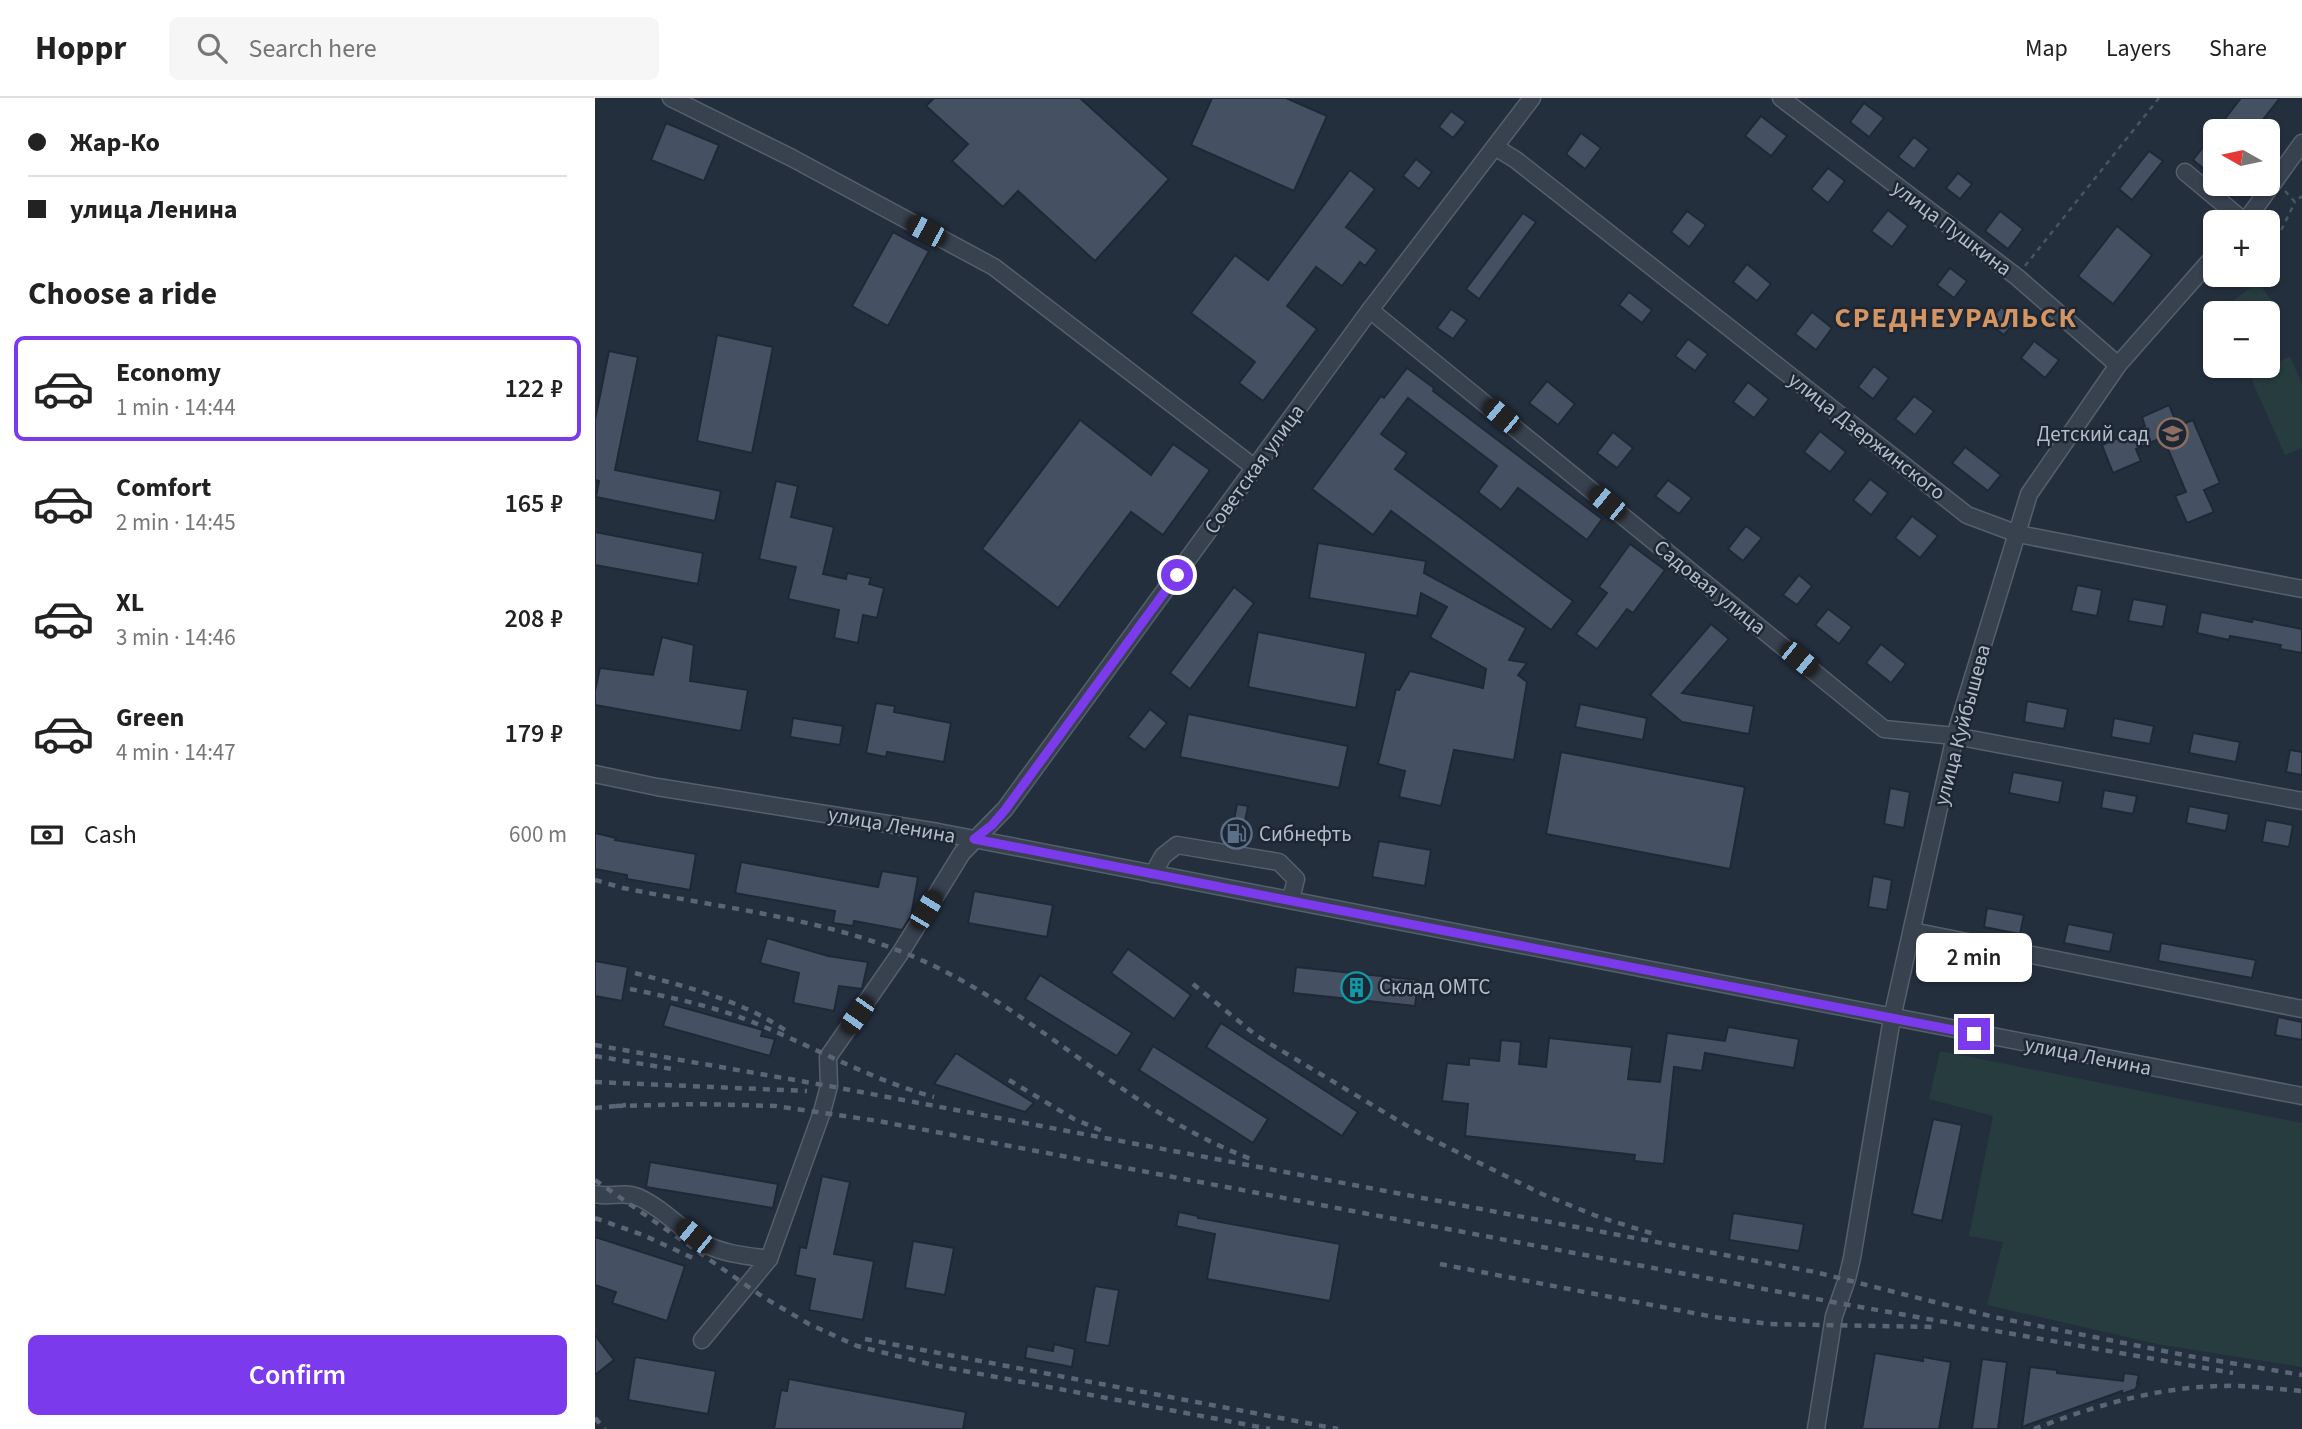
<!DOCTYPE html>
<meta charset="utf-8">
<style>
body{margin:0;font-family:"Source Sans 3",sans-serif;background:#f6f6f6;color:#222;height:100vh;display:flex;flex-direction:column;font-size:26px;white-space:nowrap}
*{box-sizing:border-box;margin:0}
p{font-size:23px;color:#767676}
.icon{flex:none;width:38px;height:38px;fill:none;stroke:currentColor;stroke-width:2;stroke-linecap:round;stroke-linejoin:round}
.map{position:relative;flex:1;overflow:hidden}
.sheet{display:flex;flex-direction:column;background:#fff;width:595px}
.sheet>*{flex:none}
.hud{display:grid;align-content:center;height:154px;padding:0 28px;background:#fff}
.needle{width:46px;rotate:279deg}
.buttons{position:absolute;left:1608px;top:21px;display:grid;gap:14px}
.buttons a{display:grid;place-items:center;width:77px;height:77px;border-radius:10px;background:#fff;box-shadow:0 2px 5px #0004;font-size:35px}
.end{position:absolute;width:32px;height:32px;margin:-16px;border:9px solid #7c3aed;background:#fff;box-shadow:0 0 0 4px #fff}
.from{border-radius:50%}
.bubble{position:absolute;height:49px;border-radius:10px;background:#fff;box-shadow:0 2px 5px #0004;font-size:23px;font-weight:600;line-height:49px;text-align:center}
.car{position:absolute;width:21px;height:42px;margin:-21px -10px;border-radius:9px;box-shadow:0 0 5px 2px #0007;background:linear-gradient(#222 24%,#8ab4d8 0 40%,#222 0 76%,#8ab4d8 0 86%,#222 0)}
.hud b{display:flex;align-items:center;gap:24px;height:66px;font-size:26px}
.hud b+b{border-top:2px solid #e0e0e0}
.hud i{width:18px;height:18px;background:#222}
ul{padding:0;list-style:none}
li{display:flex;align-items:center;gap:21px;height:105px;margin:0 14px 10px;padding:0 14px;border:4px solid transparent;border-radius:10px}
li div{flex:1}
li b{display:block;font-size:26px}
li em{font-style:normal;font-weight:600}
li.selected{border-color:#7c3aed}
li>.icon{width:63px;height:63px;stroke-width:1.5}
h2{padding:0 28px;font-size:32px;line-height:84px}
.pay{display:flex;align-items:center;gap:18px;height:77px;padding:0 28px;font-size:26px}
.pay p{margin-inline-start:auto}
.cta{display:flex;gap:14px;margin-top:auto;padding:14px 28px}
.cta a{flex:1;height:80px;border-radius:10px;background:#7c3aed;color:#fff;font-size:28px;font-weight:600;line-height:80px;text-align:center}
header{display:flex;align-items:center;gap:42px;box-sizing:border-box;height:98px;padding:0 35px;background:#fff;border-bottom:2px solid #e0e0e0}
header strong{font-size:33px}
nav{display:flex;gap:38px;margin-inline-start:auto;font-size:24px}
.search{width:490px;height:63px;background:#f6f6f6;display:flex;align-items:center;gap:18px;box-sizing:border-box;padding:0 24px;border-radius:10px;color:#767676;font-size:26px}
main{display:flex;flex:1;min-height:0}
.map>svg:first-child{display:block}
.green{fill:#263c3f}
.building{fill:#455162;stroke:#1f2835;stroke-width:2}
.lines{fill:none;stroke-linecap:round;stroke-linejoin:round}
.minor-casing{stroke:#565f6c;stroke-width:19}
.path{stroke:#44595c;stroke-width:2.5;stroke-dasharray:5 5;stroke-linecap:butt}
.minor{stroke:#38414e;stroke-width:16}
.rail{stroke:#5a6575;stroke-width:4.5;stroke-dasharray:7 7;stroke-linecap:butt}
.route{stroke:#7c3aed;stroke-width:9}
.labels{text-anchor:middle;stroke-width:5;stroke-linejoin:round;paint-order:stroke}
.street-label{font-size:21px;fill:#b4bcc9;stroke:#1d2633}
.poi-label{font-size:21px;fill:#b4bcc9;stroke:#1d2633;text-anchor:start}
.district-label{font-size:28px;font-weight:bold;letter-spacing:2px;fill:#d59563;stroke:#1d2633}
</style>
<header>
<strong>Hoppr</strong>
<div class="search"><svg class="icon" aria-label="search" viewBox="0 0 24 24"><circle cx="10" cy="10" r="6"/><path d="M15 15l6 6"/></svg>Search here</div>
<nav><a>Map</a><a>Layers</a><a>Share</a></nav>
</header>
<main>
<section class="sheet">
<div class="hud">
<b><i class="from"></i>Жар-Ко</b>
<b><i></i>улица Ленина</b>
</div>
<h2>Choose a ride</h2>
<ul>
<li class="selected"><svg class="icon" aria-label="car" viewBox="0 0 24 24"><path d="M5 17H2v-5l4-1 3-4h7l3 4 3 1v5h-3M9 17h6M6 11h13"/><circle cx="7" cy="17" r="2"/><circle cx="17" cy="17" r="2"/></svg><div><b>Economy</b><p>1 min · 14:44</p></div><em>122 ₽</em></li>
<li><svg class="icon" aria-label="car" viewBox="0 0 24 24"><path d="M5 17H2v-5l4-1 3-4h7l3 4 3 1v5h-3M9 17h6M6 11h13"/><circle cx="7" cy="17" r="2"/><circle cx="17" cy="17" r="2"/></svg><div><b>Comfort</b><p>2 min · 14:45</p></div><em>165 ₽</em></li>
<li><svg class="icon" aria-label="car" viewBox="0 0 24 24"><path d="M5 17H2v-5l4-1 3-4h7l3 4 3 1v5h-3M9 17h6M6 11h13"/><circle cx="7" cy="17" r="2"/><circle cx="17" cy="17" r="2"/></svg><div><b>XL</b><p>3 min · 14:46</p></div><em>208 ₽</em></li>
<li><svg class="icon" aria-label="car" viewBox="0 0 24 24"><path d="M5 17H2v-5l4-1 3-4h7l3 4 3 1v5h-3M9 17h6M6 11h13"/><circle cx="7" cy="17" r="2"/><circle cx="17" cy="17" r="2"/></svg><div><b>Green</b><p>4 min · 14:47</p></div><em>179 ₽</em></li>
</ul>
<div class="pay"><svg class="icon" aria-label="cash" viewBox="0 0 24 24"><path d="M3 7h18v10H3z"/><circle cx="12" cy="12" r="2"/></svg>Cash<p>600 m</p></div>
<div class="cta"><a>Confirm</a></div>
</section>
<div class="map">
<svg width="1707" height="1331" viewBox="0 0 1707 1331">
<rect width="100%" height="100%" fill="#242f3e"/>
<g class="green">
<polygon points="1663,184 1682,210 1673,217 1673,215 1622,215"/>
<polygon points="1695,259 1707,286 1707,350 1690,357 1654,276"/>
<polygon points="1345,953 1707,1025 1707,1269 1567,1247 1392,1207 1408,1144 1374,1138 1398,1018 1334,1001"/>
</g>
<g class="building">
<polygon points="339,0 485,0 574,81 500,163 423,93 408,109 357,63 373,46 331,8"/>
<polygon points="617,0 691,0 732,18 699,93 596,47"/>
<polygon points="1646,0 1685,0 1659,33 1620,33 1620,80 1598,62"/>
<polygon points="1269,5 1289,20 1274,39 1255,24"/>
<polygon points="856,13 871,24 858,40 844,29"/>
<polygon points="1166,18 1192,38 1176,58 1150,38"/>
<polygon points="71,25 124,47 109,83 56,62"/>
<polygon points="986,35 1006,50 990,71 971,56"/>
<polygon points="1319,39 1334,51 1319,71 1303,59"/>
<polygon points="1554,53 1568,63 1537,102 1524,91"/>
<polygon points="821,61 837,74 824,91 808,78"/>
<polygon points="1233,70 1250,83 1233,105 1216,91"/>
<polygon points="755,72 780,91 751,129 782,152 770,168 765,164 747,188 721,169 692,208 722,231 668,303 644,285 660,264 596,215 640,157 673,182"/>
<polygon points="1363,75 1377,86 1365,101 1351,90"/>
<polygon points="1293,112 1313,128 1297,149 1276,133"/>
<polygon points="1092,113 1111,127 1094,149 1076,134"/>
<polygon points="1405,113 1428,131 1413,151 1390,133"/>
<polygon points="928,115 941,124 884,201 871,191"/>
<polygon points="1522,128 1557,157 1518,206 1483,178"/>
<polygon points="298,134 334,153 293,228 257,208"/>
<polygon points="1152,166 1176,186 1162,203 1138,184"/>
<polygon points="1355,170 1372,183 1359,200 1342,187"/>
<polygon points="1034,194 1057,212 1047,225 1024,207"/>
<polygon points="1406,209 1422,221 1409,237 1393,225"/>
<polygon points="856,211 872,222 858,241 842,230"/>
<polygon points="1217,214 1237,230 1221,252 1200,236"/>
<polygon points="122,237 178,249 157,355 102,343"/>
<polygon points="1093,241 1113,256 1100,273 1080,258"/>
<polygon points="1439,243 1464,262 1450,280 1426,260"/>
<polygon points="14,253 43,259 20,372 126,393 120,423 1,399 4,383 0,382 0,322"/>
<polygon points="1279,268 1294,280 1278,301 1263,289"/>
<polygon points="812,270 839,290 838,293 1007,421 992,442 923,390 906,412 883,394 902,368 813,300 786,336 812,355 800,371 978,503 956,532 796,413 778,437 717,391 786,298 789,300"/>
<polygon points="952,283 980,306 963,327 934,305"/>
<polygon points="1153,284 1174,301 1159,320 1138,304"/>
<polygon points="1319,298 1339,313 1320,337 1300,321"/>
<polygon points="1574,307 1583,328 1598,322 1625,385 1609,392 1619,414 1592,425 1580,398 1591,394 1568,339 1541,351 1546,363 1518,375 1507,347 1550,328 1547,319"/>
<polygon points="485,322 556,377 578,346 615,372 568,437 536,414 463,510 387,451"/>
<polygon points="1225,333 1251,354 1235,374 1209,354"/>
<polygon points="1018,334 1038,350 1022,370 1002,355"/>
<polygon points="1370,349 1406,377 1393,393 1357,365"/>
<polygon points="1275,381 1293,395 1276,417 1258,402"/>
<polygon points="1073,382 1097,400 1084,416 1060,398"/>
<polygon points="181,383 203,388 196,419 239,429 228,476 251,481 252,475 276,480 274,486 289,490 282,520 268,517 263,545 239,540 244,512 193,501 201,469 164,461"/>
<polygon points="1317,418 1343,438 1325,460 1300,440"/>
<polygon points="1151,428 1167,440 1148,463 1133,451"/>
<polygon points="0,434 108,455 103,486 0,467"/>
<polygon points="723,445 831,463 829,475 931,530 914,562 932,565 923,577 932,584 919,662 859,652 846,708 804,699 810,673 783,666 801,591 804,592 815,573 888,590 891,571 835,539 852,509 826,495 822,518 714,500"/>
<polygon points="1035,446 1070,472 1038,515 1032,511 1002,551 981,536 1012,495 1004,489"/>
<polygon points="1204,477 1217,488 1202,507 1188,497"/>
<polygon points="1482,487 1507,492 1502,518 1476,513"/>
<polygon points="639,489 659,505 595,591 575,575"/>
<polygon points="1538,501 1572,507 1568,529 1533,523"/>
<polygon points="1233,511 1257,529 1244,546 1220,527"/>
<polygon points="1606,514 1657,524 1658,521 1707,531 1707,555 1685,551 1686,547 1635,538 1634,542 1602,535"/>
<polygon points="1116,526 1134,541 1087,595 1159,608 1154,636 1087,624 1055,597"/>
<polygon points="663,534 771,555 761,610 653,589"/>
<polygon points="67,539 99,547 95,583 153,592 146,633 0,607 0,593 5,570 58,577"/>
<polygon points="1286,546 1311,566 1296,585 1271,565"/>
<polygon points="1432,603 1473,611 1469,631 1429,624"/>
<polygon points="281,605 300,608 299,614 356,625 349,664 292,654 291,659 271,655"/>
<polygon points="985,606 1052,620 1048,642 980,629"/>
<polygon points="555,611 572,625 550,652 533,639"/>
<polygon points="593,616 753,648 744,690 585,659"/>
<polygon points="198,620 248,628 245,647 195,639"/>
<polygon points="1519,620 1559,628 1555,646 1516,639"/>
<polygon points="1598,635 1645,644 1641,664 1594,655"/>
<polygon points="1695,652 1707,654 1707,677 1691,674"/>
<polygon points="966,654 1150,689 1135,771 951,736"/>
<polygon points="1418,674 1468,683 1464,705 1414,695"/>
<polygon points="1295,690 1315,694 1309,730 1289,726"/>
<polygon points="1509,692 1542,698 1538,716 1506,710"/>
<polygon points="642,706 653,708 648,734 655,735 653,748 627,744 630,730 637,732"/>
<polygon points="1594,708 1634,716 1631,733 1591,725"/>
<polygon points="1671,722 1698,727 1694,749 1667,744"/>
<polygon points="0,735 21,740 20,742 101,756 95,792 32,781 32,777 0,771"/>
<polygon points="784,743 836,752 830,788 777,779"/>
<polygon points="146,764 283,789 287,773 323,779 316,818 307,832 259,823 258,828 238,825 240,813 140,795"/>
<polygon points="1278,778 1297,782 1292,812 1273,809"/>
<polygon points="379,793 458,807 452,839 373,825"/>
<polygon points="1392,810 1429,817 1425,836 1389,829"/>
<polygon points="1473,826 1519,835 1515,854 1469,845"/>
<polygon points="172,840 233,858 273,864 267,891 244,888 239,913 198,905 204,875 165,865"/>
<polygon points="1566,845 1661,862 1657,880 1563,863"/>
<polygon points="533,851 596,897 579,921 516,875"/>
<polygon points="0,863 33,869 27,903 0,898"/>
<polygon points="701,869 823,882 820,908 698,895"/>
<polygon points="445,877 537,935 522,958 430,901"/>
<polygon points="75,906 168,932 166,938 180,941 175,958 68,928"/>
<polygon points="1683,919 1707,924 1707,942 1680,937"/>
<polygon points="626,925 763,1014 747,1038 611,949"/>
<polygon points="1133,929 1204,941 1199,970 1110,955 1107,973 1079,969 1069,1066 1039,1063 1040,1057 870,1038 873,1006 847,1003 852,965 874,967 874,960 904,963 906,942 926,944 924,966 951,969 954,940 1037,949 1033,981 1065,984 1072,935 1130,943"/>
<polygon points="558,948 673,1021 658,1045 544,972"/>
<polygon points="361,955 439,1005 430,1014 339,986"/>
<polygon points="1338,1021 1367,1027 1347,1123 1317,1116"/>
<polygon points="55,1064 183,1086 178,1110 51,1089"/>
<polygon points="227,1078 255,1084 239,1156 279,1163 268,1222 214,1212 220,1181 200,1177 205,1149 211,1150"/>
<polygon points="584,1114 603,1118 603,1120 745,1146 735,1203 612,1181 620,1136 581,1128"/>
<polygon points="1138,1115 1209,1126 1204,1153 1134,1142"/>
<polygon points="0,1139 90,1168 72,1223 17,1205 21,1194 0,1187"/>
<polygon points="318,1143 359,1150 350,1197 310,1190"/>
<polygon points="500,1188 524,1192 514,1248 490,1244"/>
<polygon points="0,1237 19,1262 0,1277"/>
<polygon points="459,1246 480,1251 477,1269 430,1260 432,1248 458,1253"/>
<polygon points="1280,1255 1328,1263 1328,1259 1356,1264 1344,1331 1267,1331"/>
<polygon points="40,1259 121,1273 113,1316 33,1302"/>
<polygon points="1387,1261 1412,1264 1403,1331 1377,1331"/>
<polygon points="1435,1269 1462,1272 1462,1275 1528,1283 1529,1275 1544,1277 1542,1285 1546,1286 1542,1287 1541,1291 1527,1296 1527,1293 1427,1329"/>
<polygon points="194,1281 371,1314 368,1331 179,1331 186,1292 192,1293"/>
</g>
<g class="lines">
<defs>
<g id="minor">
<polyline points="76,0 197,60 399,169 660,370"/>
<polyline points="1186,0 1422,179 1523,267"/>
<polyline points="900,49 921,62 1372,417 1423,436 1707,491"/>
<polyline points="1590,74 1650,124"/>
<polyline points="1650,124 1707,45"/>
<polyline points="775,212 1289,631 1360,638 1707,703"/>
<polyline points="0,676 62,689 343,734 1707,998"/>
<polyline points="558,776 568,758 582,747 684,764 701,781 696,801"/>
<polyline points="1317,833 1707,911"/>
<path d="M0,1096C14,1100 29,1093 43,1099C68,1110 86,1132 110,1146C129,1156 153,1158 174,1161"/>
<polyline points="107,1242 174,1161 227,1014 234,988 233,959 306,854 367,755 410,711 775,212 937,0"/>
<polyline points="1221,1331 1239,1218 1252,1181 1257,1160 1297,920 1360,638 1434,396 1523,267 1620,157"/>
</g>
</defs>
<use href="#minor" class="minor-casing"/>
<g class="path">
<polyline points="1690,93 1700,104 1707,98"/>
<polyline points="1673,159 1700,104"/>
<polyline points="1430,168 1564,0"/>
</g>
<use href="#minor" class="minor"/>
<g class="rail">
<path d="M0,782L28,790C136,812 252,822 351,874C458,929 545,1021 659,1062"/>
<path d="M40,875C92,889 145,902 190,932"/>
<polyline points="598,886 662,938 824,1035 947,1096 1004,1119 1059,1136"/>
<path d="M35,891C74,899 113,907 150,921C214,946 273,981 339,999"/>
<polyline points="0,947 234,988 1220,1174 1399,1219 1594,1258 1707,1277"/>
<polyline points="0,958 83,972"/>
<polyline points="414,982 479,1021 510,1034"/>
<polyline points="0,984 212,993"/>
<polyline points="21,1008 104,1006 181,1008 283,1023 1243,1205 1638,1275"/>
<polyline points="0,1010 31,1007"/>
<polyline points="0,1082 168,1199 214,1226 262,1248 338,1267 675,1331"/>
<polyline points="0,1120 48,1137 98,1160"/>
<polyline points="845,1166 1119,1219 1175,1226 1340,1229"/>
<polyline points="270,1241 743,1331"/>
<polyline points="0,1320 10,1331"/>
<path d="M1439,1331C1498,1308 1563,1289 1627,1288C1653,1287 1680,1291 1707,1293"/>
</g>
</g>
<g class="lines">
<polyline class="route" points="582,477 410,712 397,727 379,741 1379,936"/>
</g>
<defs>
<symbol id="school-ring" viewBox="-11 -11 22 22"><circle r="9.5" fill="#1d2633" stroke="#8d6e63" stroke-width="1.5"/><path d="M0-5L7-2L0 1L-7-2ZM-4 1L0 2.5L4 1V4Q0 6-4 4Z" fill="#8d6e63"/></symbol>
<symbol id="fuel-ring" viewBox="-11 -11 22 22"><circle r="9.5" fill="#1d2633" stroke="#5c6f8a" stroke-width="1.5"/><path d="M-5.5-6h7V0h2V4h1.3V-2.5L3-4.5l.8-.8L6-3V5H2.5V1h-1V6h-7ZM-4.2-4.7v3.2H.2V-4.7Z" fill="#5c6f8a"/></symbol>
<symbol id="building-ring" viewBox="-11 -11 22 22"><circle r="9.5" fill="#1d2633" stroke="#0f9aa8" stroke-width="1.5"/><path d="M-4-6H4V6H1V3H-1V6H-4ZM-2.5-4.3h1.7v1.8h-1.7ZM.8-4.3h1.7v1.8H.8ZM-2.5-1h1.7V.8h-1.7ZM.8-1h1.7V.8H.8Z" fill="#0f9aa8"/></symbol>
</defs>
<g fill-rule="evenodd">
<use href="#school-ring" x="1560" y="318" width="35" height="35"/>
<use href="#fuel-ring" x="624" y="718" width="35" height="35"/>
<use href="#building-ring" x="744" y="872" width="35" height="35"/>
</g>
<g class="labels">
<g class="street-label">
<text transform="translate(1357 130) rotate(37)" y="7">улица Пушкина</text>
<text transform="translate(1272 338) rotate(38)" y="7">улица Дзержинского</text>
<text transform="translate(659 371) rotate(-54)" y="7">Советская улица</text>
<text transform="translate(1115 489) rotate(39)" y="7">Садовая улица</text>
<text transform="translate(1367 627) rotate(-75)" y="7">улица Куйбышева</text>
<text transform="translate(297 727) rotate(10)" y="7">улица Ленина</text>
<text transform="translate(1493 958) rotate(11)" y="7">улица Ленина</text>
</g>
<g class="poi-label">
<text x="1554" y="343" text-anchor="end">Детский сад</text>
<text x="664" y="743">Сибнефть</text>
<text x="784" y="896">Склад ОМТС</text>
</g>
<g class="district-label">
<text x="1361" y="229">СРЕДНЕУРАЛЬСК</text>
</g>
</g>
</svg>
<div class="buttons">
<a><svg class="needle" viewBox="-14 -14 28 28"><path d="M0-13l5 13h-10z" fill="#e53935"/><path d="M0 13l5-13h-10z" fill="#767676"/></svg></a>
<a>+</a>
<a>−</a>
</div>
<i class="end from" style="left:582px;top:477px"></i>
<i class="end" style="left:1379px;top:936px"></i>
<div class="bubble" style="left:1321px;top:835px;width:116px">2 min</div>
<i class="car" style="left:331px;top:133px;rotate:298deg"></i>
<i class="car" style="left:906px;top:318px;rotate:310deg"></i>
<i class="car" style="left:1012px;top:405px;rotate:309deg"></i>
<i class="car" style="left:1204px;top:561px;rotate:129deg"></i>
<i class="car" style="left:331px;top:812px;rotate:31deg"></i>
<i class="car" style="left:262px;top:917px;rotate:215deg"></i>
<i class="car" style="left:99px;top:1138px;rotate:309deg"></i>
</div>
</main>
